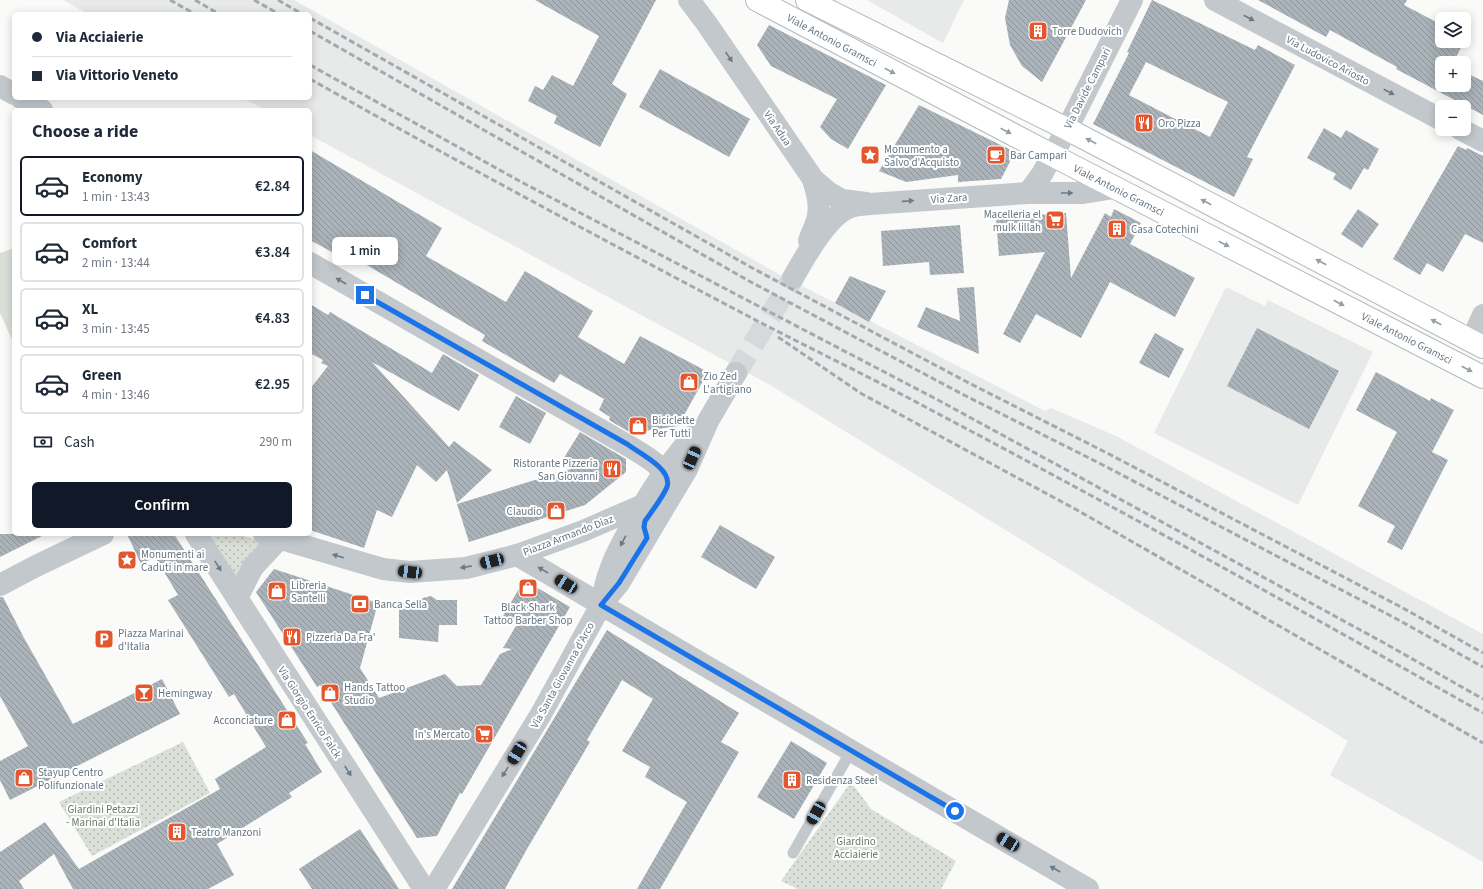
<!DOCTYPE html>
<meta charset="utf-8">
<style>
body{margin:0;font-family:"Source Sans 3",sans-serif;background:#f2f2f3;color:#1f2937;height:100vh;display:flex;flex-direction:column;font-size:15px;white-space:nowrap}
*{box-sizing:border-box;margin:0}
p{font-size:13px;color:#747a83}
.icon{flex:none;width:22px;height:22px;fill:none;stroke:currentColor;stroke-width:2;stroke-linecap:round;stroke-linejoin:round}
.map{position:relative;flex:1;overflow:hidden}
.details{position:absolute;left:12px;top:108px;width:300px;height:428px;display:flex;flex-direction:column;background:#fff;border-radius:6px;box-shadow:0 2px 10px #0003}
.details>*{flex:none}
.top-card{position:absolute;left:12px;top:12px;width:300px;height:88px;border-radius:6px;box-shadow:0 2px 10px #0003;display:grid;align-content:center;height:88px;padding:0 20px;background:#fff}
.controls{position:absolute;left:1435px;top:12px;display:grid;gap:8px}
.controls a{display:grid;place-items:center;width:36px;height:36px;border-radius:6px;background:#fff;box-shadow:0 2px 10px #0003;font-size:20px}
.end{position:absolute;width:18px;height:18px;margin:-9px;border:5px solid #1a73e8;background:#fff;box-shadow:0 0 0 2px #fff}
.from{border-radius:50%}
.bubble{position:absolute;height:28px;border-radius:6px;background:#fff;box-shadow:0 2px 10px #0003;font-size:13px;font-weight:600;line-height:28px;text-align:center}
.car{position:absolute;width:12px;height:24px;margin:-12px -6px;border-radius:5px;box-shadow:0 0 3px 1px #0007;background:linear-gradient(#222 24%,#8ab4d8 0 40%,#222 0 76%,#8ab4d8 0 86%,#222 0)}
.top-card b{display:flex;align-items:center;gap:14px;height:38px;font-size:15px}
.top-card b+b{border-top:1px solid #e0e1e3}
.top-card i{width:10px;height:10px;background:#1f2937}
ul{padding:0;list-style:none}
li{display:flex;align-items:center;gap:12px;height:60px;margin:0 8px 6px;padding:0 12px;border:2px solid #e0e1e3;border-radius:6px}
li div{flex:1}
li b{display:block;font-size:15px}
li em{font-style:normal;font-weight:600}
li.active{border-color:#111827}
li>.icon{width:36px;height:36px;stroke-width:1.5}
h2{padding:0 20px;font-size:18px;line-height:48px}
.pay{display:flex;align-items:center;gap:10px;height:44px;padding:0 20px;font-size:15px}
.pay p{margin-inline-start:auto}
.button{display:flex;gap:8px;margin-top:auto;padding:8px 20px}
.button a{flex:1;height:46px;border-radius:6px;background:#111827;color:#fff;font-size:16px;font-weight:600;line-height:46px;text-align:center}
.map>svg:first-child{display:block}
.built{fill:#e8e9e9}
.grass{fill:url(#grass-dots)}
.garden{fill:#dadfd7}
.building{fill:url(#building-back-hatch);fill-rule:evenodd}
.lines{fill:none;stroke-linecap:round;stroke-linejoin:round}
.street-tunnel{stroke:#d5d9db;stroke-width:22;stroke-dasharray:22 11;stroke-linecap:butt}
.secondary-casing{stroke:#b3babf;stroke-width:24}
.lane{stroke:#c3c8cc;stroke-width:11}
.street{stroke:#c3c8cc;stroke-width:22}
.secondary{stroke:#fff;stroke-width:22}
.rail{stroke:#a2aab0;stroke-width:3;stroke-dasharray:6 3;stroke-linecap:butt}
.oneway{fill:#6a7a87}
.oneway2{fill:#939fa8}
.route{stroke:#1a73e8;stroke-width:5}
.labels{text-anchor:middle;stroke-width:4;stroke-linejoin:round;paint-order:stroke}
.poi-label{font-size:11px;fill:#657683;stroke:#fff;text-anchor:start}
.street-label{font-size:11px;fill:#657683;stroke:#fff}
.park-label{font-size:11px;fill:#687a64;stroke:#fff}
</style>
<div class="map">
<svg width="1483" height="889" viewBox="0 0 1483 889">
<defs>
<pattern id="grass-dots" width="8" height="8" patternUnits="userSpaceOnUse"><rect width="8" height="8" fill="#dadfd7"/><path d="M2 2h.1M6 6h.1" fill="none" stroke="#b4b9b4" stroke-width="1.8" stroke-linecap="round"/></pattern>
<pattern id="building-back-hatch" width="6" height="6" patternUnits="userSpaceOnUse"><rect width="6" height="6" fill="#aab3b9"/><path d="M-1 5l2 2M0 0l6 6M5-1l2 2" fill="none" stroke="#8e969c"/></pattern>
</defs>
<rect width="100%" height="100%" fill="#fafaf8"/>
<g class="built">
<polygon points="63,0 294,0 775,272 1045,411 1051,408 1116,436 1483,634 1483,862 1330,775 1348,741 770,385 310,135 310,110 265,110 243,98 310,98 310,14 88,14"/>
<polygon points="867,0 964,0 943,43"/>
<polygon points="1226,287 1265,306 1268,300 1373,352 1298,505 1154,433"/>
</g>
<g class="grass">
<polygon points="203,534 237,534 265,543 234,584"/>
<polygon points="183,742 210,793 92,856 59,802"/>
<polygon points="851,782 871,809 956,861 941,889 798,889 781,881"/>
</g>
<polygon class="garden" points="14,248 14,344 0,313 0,253"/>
<g class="building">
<polygon points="535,0 656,0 612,84 627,94 600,147 554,123 557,116 528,101 535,86 543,90 552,75 573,86 599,36"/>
<polygon points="1009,0 1086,0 1042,82 1022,66 1010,45 1005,18"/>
<path d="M1152,0L1255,50L1258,45L1295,65L1247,157L1253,159L1234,197L1093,124L1129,53L1127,52ZM1146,62L1228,102L1210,137L1129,95Z"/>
<polygon points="1258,0 1407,0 1404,5 1442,25 1442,41 1464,41 1464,37 1466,38 1453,63 1442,63 1442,85 1464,85 1464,72 1483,81 1483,115 1396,69 1397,67 1330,30 1326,37"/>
<polygon points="769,25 886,85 848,149 831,139 820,127 837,99 771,66 757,45"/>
<polygon points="660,69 750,119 729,157 639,107"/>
<polygon points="919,105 1015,152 1001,179 958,182 958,175 906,182 879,171"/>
<polygon points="1324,128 1341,138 1346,130 1379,149 1368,170 1364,168 1351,190 1333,179 1336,174 1307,158"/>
<polygon points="1458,146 1466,150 1467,148 1483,156 1483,243 1465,234 1443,272 1427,263 1420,275 1393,259"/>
<polygon points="310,150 442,228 426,256 506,302 525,271 593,311 578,337 624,364 640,336 708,372 678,426 631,433 609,420 610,417 599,410 604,399 560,374 554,383 482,341 485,335 355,258 352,263 310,240"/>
<polygon points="1114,209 1141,223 1130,244 1195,278 1175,317 1110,282 1081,338 1036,314 1020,343 1003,334 1045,252 999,256 996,218 1066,213 1071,278 1105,213 1111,217"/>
<polygon points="1358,209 1379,224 1362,248 1341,234"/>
<polygon points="960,225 964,273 930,275 929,262 883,266 881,231"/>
<polygon points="850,276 886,291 869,322 835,303"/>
<polygon points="974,287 979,354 917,327 926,307 960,321 957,288"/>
<polygon points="310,304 328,315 330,312 432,373 443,354 479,375 459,411 372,362 449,447 454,441 492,470 457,503 447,470 436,482 417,465 392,517 377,510 364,548 310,530 310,389 328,366 321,363 323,360 310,353"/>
<polygon points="1257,328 1339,371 1309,429 1227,386"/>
<polygon points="1155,333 1184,349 1169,378 1139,363"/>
<polygon points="1376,372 1430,401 1431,398 1454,410 1432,452 1448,460 1402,550 1387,542 1395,526 1358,506 1397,432 1356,410"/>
<polygon points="516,396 546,413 530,444 499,427"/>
<polygon points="580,432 626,459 626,472 585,505 469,542 457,504 574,468 562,461"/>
<polygon points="720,525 775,557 756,589 701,557"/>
<polygon points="0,534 46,534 0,557"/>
<polygon points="127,534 174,534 308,743 305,744 322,772 289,793 292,797 217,844 234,875 208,889 73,889 54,854 19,881 24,889 0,889 0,852 45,822 79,869 220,789 215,779 266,747 234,694 229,697 168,600 178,595 155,557 141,564"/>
<polygon points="274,569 378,603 360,668 379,698 445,674 457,686 481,685 500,654 512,649 503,648 517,624 503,616 524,580 570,607 462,794 460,793 437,836 417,838 320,685 317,687 256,592"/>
<polygon points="431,596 437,600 457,600 457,625 439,625 438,642 399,638 399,604"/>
<polygon points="0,597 3,597 24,638 73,724 162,679 180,714 10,800 0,780 0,761 28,746 0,696"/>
<polygon points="607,630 739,713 721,742 739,752 660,889 637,889 687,802 645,777 650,767 622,751 653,699 622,680 587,740 590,742 527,849 505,889 452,889"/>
<polygon points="791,741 827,763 794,819 757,797"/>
<polygon points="360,829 399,889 312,889 299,869"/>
</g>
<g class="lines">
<polyline class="street-tunnel" points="736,373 793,278"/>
<defs>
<g id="secondary">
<polyline points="757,0 1073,166 1483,377"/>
<polyline points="807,0 1067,129 1483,347"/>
</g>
</defs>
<use href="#secondary" class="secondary-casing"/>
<polyline class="lane" points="793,853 851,751"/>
<g class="street">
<polyline points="689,0 707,24 813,179 828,192 842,200 866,203"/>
<polyline points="1215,0 1442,120"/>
<polyline points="0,86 14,94"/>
<polyline points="21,98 42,110"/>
<polyline points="1460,129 1483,141"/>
<polyline points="1028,193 1042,174 1067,129 1132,0"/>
<path d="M809,241C811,234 815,227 817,220C821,206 817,193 813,179"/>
<path d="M310,263L627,445C637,451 668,468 668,481C668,489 662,495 658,501"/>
<path d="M793,278C804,258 828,217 848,208C855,205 863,205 870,204L1028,193H1083L1114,188"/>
<polyline points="1471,341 1483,315"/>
<polyline points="196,534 424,889"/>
<polyline points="264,534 383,569 410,572 466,568 517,555 583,531 643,505"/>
<polyline points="517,555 692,658 1088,889"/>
<polyline points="0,585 36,566 103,534"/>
<path d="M603,596C608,568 619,548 633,523C651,490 670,461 696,433"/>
<polyline points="237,598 253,567 279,539"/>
<polyline points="434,889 541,714 601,605 619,583 687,469 708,421 736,373"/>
</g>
<use href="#secondary" class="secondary"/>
<g class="rail">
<polyline points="170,0 195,14"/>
<polyline points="195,0 219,14"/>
<polyline points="254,0 279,14"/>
<polyline points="278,0 302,14"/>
<polyline points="310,18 754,269 969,383 1107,453 1401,607 1483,653"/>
<polyline points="310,31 749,281 964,395 1101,464 1395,618 1483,667"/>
<polyline points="310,65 525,184 938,400 1386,644 1483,699"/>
<path d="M310,79C454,160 600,238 746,315C807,347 870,377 931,410C1117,508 1301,610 1483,713"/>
<polyline points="778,337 862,394 1077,510 1483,743"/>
</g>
</g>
<defs><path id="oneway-solid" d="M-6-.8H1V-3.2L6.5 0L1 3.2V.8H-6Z"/></defs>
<g class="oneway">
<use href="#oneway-solid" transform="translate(1249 18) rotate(28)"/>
<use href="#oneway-solid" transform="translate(729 57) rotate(56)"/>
<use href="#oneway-solid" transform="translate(1389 92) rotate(28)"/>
<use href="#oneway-solid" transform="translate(1067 193)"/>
<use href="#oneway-solid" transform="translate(908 201) rotate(-4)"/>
<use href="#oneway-solid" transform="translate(341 281) rotate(-150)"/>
<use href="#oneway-solid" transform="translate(623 541) rotate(118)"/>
<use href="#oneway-solid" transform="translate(338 556) rotate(-164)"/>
<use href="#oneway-solid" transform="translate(218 566) rotate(58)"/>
<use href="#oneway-solid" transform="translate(466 567) rotate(171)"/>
<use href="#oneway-solid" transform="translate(543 570) rotate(-149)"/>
<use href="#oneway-solid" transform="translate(348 771) rotate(57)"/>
<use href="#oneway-solid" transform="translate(505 772) rotate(122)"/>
<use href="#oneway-solid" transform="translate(1055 869) rotate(-150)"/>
</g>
<g class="oneway2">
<use href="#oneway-solid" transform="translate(890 71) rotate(28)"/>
<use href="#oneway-solid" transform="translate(1006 131) rotate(27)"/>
<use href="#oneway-solid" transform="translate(1091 141) rotate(-152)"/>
<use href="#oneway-solid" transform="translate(1206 202) rotate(-152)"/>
<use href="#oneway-solid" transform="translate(1224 244) rotate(27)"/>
<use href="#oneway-solid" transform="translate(1321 262) rotate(-152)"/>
<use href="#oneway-solid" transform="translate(1339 303) rotate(27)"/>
<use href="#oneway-solid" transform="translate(1436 322) rotate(-152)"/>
<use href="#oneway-solid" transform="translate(1467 369) rotate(27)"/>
</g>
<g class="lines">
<path class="route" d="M365,295L627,444C639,453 673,469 667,487C663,497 652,511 645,521L644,527L647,538L619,583L601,605L955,811"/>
</g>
<defs>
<symbol id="building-square" viewBox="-11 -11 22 22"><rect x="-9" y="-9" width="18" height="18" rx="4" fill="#e4572e" stroke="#fff"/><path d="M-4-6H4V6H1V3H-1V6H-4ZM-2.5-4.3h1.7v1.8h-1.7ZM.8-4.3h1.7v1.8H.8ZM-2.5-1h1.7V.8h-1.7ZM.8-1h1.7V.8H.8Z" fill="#fff"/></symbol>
<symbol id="restaurant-square" viewBox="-11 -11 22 22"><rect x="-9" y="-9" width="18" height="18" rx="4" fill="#e4572e" stroke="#fff"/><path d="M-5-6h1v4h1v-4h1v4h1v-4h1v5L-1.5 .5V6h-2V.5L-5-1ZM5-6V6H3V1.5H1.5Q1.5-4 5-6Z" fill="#fff"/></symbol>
<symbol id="sight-square" viewBox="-11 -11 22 22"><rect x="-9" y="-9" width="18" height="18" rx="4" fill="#e4572e" stroke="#fff"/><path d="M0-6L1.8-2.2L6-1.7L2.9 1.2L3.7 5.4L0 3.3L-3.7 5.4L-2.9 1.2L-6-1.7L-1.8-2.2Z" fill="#fff"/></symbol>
<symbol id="cafe-square" viewBox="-11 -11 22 22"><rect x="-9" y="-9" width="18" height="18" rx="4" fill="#e4572e" stroke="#fff"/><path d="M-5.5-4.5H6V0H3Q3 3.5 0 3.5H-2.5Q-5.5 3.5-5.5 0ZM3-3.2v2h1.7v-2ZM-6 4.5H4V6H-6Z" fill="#fff"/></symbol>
<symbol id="supermarket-square" viewBox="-11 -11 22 22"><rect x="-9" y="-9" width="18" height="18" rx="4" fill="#e4572e" stroke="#fff"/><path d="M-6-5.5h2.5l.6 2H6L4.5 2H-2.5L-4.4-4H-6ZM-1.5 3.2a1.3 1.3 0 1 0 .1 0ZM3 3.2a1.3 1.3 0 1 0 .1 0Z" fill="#fff"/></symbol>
<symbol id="shop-square" viewBox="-11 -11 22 22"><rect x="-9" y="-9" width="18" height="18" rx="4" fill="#e4572e" stroke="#fff"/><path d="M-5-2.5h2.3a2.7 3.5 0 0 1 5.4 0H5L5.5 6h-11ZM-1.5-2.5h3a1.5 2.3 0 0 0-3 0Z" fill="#fff"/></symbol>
<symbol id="bank-square" viewBox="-11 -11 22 22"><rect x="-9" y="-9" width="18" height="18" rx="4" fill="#e4572e" stroke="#fff"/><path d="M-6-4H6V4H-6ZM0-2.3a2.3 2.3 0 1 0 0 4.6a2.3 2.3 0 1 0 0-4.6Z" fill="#fff"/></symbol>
<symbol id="parking-square" viewBox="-11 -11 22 22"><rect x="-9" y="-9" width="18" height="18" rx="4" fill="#e4572e" stroke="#fff"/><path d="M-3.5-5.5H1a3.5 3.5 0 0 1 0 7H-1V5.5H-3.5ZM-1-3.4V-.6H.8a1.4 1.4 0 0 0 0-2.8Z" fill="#fff"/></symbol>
<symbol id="bar-square" viewBox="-11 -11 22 22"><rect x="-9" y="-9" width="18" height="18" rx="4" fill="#e4572e" stroke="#fff"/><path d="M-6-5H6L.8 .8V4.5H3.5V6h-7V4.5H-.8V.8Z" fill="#fff"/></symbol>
</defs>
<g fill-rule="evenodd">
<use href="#building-square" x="1027" y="20" width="22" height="22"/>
<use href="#restaurant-square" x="1133" y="112" width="22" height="22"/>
<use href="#sight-square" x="859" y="144" width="22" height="22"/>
<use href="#cafe-square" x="985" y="144" width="22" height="22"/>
<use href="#supermarket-square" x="1044" y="209" width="22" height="22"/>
<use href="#building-square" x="1106" y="218" width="22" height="22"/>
<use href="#shop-square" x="678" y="371" width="22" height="22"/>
<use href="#shop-square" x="627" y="415" width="22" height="22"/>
<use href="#restaurant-square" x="601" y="458" width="22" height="22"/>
<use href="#shop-square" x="545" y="500" width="22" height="22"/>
<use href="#sight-square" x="116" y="549" width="22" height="22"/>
<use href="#shop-square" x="517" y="577" width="22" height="22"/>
<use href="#shop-square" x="266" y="580" width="22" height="22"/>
<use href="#bank-square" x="349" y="593" width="22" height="22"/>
<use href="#restaurant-square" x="281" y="626" width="22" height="22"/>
<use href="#parking-square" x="93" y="628" width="22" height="22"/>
<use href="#bar-square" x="133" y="682" width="22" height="22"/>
<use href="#shop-square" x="319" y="682" width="22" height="22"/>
<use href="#shop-square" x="276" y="709" width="22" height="22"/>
<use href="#supermarket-square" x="473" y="723" width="22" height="22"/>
<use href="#shop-square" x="13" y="767" width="22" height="22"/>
<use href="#building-square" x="781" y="769" width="22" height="22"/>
<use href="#building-square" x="166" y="821" width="22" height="22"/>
</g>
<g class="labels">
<g class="poi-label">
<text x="1052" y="35">Torre Dudovich</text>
<text x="1158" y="127">Oro Pizza</text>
<text x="884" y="153">Monumento a<tspan x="884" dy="13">Salvo d'Acquisto</tspan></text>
<text x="1010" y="159">Bar Campari</text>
<text x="1041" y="218" text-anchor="end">Macelleria el<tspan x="1041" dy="13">mulk lillah</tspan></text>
<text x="1131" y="233">Casa Cotechini</text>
<text x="703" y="380">Zio Zed<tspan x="703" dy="13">L'artigiano</tspan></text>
<text x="652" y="424">Biciclette<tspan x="652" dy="13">Per Tutti</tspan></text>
<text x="598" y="467" text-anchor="end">Ristorante Pizzeria<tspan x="598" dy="13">San Giovanni</tspan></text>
<text x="542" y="515" text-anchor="end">Claudio</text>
<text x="141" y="558">Monumenti ai<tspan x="141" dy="13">Caduti in mare</tspan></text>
<text x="291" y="589">Libreria<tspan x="291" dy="13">Santelli</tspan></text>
<text x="374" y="608">Banca Sella</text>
<text x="528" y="611" text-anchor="middle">Black Shark<tspan x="528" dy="13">Tattoo Barber Shop</tspan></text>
<text x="118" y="637">Piazza Marinai<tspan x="118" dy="13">d'Italia</tspan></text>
<text x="306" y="641">Pizzeria Da Fra'</text>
<text x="344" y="691">Hands Tattoo<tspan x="344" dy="13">Studio</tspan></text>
<text x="158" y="697">Hemingway</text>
<text x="273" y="724" text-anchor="end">Acconciature</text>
<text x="470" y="738" text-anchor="end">In's Mercato</text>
<text x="38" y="776">Stayup Centro<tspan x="38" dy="13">Polifunzionale</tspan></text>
<text x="806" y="784">Residenza Steel</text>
<text x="191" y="836">Teatro Manzoni</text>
</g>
<g class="street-label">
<text transform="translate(832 40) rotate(28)" y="4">Viale Antonio Gramsci</text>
<text transform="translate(1328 60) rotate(28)" y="4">Via Ludovico Ariosto</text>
<text transform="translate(1087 88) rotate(-63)" y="4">Via Davide Campari</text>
<text transform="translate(778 128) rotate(56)" y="4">Via Adua</text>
<text transform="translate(1119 190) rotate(27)" y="4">Viale Antonio Gramsci</text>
<text transform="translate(949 198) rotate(-4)" y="4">Via Zara</text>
<text transform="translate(1407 338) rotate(27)" y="4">Viale Antonio Gramsci</text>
<text transform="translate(568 535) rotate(-21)" y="4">Piazza Armando Diaz</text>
<text transform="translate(562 675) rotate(-61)" y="4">Via Santa Giovanna d'Arco</text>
<text transform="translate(310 712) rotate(57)" y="4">Via Giorgio Enrico Falck</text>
</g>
<g class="park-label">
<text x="103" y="813">Giardini Petazzi<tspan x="103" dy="13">- Marinai d'Italia</tspan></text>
<text x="856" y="845">Giardino<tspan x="856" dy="13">Acciaierie</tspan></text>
</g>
</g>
</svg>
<div class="controls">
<a><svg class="icon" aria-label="layers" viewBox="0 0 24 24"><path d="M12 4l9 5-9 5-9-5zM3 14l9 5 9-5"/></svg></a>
<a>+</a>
<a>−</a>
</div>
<i class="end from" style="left:955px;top:811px"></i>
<i class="end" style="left:365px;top:295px"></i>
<div class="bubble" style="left:332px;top:237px;width:66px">1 min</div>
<i class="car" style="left:692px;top:458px;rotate:24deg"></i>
<i class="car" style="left:492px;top:561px;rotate:256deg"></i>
<i class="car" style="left:410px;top:572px;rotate:277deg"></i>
<i class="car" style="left:566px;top:584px;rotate:301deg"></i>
<i class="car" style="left:517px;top:753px;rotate:211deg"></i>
<i class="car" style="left:816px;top:813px;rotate:210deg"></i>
<i class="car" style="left:1008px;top:842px;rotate:301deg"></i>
<div class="top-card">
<b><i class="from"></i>Via Acciaierie</b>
<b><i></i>Via Vittorio Veneto</b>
</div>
<section class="details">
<h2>Choose a ride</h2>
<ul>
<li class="active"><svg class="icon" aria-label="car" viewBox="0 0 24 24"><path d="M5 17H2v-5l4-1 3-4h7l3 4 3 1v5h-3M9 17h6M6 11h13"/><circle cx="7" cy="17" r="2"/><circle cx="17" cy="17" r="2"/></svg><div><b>Economy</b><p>1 min · 13:43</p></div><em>€2.84</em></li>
<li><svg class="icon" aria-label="car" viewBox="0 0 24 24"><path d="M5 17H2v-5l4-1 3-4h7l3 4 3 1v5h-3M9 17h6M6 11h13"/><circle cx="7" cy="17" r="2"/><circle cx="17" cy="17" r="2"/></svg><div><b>Comfort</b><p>2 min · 13:44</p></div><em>€3.84</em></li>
<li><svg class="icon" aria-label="car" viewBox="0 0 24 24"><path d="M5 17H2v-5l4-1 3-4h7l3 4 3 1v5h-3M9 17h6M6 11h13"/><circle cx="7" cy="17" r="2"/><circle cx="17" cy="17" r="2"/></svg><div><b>XL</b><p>3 min · 13:45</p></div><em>€4.83</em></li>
<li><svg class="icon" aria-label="car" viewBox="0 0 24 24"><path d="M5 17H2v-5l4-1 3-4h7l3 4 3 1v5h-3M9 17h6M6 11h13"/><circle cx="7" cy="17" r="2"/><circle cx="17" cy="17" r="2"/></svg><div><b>Green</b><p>4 min · 13:46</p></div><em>€2.95</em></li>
</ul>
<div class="pay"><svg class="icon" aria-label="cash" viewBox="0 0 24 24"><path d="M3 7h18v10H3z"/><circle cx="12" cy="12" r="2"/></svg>Cash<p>290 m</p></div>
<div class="button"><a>Confirm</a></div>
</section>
</div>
